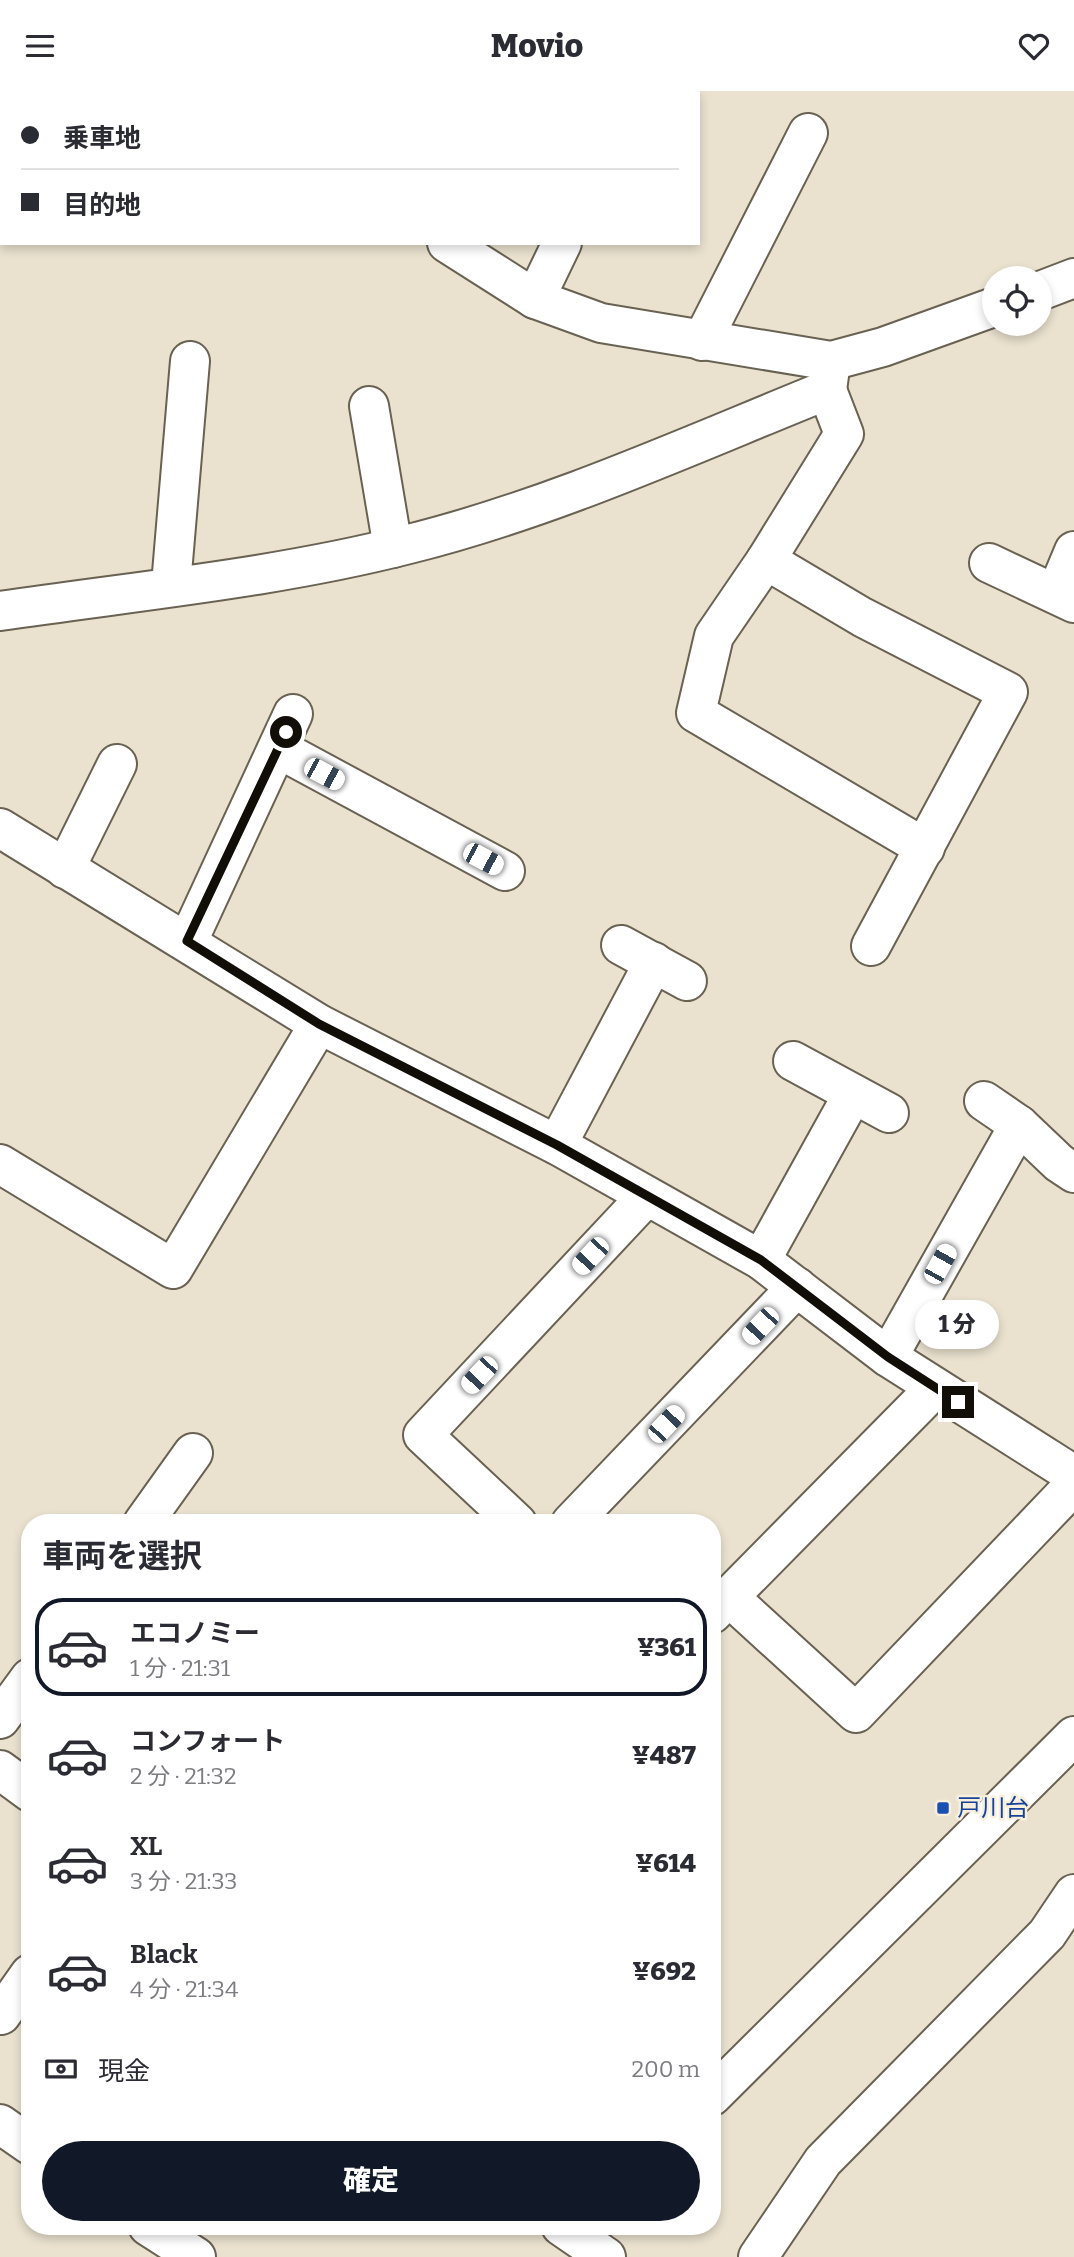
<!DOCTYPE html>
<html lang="ja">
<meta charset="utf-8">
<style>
body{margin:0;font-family:Bitter,"Noto Sans JP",serif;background:#f2f2f3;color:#2b2b33;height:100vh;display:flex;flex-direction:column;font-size:26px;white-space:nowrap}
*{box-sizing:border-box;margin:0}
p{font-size:23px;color:#7c7c81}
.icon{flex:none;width:38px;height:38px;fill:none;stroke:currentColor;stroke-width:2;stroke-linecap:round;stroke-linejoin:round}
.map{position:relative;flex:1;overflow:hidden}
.panel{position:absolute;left:21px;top:1423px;width:700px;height:721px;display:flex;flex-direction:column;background:#fff;border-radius:28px;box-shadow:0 4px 10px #0003}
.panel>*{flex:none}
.guide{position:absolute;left:0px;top:0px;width:700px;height:154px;box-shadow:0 4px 10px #0003;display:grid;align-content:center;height:154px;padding:0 21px;background:#fff}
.tools{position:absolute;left:982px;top:175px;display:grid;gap:14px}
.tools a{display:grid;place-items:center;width:70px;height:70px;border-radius:50%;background:#fff;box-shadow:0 4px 10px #0003;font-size:35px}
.end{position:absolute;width:32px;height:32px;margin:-16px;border:9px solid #110e08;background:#fff;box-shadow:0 0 0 4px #fff}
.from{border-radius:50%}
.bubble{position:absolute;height:49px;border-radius:24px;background:#fff;box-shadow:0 4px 10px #0003;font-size:23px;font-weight:800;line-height:49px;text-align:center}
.car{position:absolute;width:21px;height:42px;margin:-21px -10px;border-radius:9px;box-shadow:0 0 5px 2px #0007;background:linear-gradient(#fff 24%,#345 0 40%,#fff 0 76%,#345 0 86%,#fff 0)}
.guide b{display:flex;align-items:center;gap:24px;height:66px;font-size:26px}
.guide b+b{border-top:2px solid #e1e1e2}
.guide i{width:18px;height:18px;background:#2b2b33}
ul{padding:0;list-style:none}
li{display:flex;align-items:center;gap:21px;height:98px;margin:0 14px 10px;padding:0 7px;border:4px solid transparent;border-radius:28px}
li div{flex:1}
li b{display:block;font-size:26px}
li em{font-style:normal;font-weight:800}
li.current{border-color:#111827}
li>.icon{width:63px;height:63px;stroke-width:1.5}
h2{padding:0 21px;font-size:32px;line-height:84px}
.pay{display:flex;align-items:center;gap:18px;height:77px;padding:0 21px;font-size:26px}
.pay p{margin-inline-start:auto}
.button{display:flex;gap:14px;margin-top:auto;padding:14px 21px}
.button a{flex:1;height:80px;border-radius:42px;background:#111827;color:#fff;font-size:28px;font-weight:800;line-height:80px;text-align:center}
header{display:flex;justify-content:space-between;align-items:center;height:91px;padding:0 21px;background:#fff;font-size:32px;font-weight:800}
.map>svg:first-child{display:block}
.building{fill:#d2beb4}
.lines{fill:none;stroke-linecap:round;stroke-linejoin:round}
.minor-casing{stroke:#696151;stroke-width:42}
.minor{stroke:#fff;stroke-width:38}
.route{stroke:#110e08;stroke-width:9}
.transit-dot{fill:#1a4fb4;stroke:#f8efdc;stroke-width:2.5}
.labels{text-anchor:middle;stroke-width:5;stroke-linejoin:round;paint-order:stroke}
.transit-label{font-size:24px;fill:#164399;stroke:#f8efdc;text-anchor:start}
</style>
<header><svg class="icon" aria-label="menu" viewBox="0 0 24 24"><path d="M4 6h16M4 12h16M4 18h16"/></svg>Movio<svg class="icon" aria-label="heart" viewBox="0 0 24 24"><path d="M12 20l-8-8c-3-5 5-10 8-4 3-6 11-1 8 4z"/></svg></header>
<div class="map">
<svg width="1074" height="2166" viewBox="0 0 1074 2166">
<rect width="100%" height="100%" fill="#eae2cf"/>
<polygon class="building" points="712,1734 721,1740 712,1751"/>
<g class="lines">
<defs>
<g id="minor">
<polyline points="321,0 322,2"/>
<polyline points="636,2 637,0"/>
<polyline points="447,152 535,208 601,232 831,270 883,256 994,216"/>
<polyline points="1040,200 1074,187"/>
<polyline points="535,208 562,152"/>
<polyline points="702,250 808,42"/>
<polyline points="827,299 844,343 766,469 714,545 696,622 925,757"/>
<polyline points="369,315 393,457"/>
<polyline points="766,469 862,526 1008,601 871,855"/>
<polyline points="989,472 1074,512"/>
<polyline points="171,494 190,270"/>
<polyline points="1056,503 1074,460"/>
<path d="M0,520C136,500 276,487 409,453C553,417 690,354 827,299L831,270"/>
<polyline points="279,658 505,780"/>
<polyline points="0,737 319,933 557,1054 761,1169 888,1266 1074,1384"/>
<polyline points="65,778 117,673"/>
<polyline points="188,850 293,623"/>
<polyline points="621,854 687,890"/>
<polyline points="793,970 889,1022"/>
<polyline points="984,1010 1019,1034 1059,1072 1074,1082"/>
<polyline points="557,1054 654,871"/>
<polyline points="0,1073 173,1178 319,933"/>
<polyline points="761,1169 853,1003"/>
<polyline points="888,1266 1019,1034"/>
<polyline points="143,1432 193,1362"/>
<polyline points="517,1432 423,1344 646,1106"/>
<polyline points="571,1432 797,1196"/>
<polyline points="729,1506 856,1622 1074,1394"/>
<polyline points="712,1523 935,1297"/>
<polyline points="0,1628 30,1587"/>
<polyline points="0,1679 30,1701"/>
<polyline points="1,1924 30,1883"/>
<polyline points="712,2005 1074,1645"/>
<polyline points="0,2033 30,2054"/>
<polyline points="148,2135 196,2166"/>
<polyline points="561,2135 606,2166"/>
<polyline points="758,2166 823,2070 1047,1843 1074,1803"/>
</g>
</defs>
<use href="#minor" class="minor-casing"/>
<use href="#minor" class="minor"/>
</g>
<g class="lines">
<polyline class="route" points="286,641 187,850 319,933 557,1054 761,1169 888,1266 958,1311"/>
</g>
<rect class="transit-dot" x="936" y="1710" width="14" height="14" rx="3.5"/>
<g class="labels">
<g class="transit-label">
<text x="957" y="1725">戸川台</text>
</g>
</g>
</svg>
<div class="tools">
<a><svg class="icon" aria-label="locate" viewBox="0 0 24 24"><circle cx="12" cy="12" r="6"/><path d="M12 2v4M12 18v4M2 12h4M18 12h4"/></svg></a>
</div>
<i class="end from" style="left:286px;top:641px"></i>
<i class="end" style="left:958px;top:1311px"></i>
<div class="bubble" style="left:915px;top:1209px;width:84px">1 分</div>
<i class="car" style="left:324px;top:683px;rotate:118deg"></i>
<i class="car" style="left:483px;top:768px;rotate:118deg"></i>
<i class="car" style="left:590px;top:1165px;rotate:223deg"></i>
<i class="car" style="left:940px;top:1173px;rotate:29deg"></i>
<i class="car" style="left:760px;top:1235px;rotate:223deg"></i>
<i class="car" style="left:479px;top:1284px;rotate:223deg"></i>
<i class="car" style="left:666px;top:1333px;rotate:43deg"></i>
<div class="guide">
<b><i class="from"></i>乗車地</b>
<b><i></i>目的地</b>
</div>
<section class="panel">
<h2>車両を選択</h2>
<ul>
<li class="current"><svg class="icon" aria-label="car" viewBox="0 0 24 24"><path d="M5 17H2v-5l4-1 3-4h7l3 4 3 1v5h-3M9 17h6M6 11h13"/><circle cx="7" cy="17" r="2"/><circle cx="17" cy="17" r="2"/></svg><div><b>エコノミー</b><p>1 分 · 21:31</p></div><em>¥361</em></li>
<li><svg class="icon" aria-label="car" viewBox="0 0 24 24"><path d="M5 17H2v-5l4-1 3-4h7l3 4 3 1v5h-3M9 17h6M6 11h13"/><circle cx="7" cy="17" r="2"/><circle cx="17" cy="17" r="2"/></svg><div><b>コンフォート</b><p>2 分 · 21:32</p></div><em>¥487</em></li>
<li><svg class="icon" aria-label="car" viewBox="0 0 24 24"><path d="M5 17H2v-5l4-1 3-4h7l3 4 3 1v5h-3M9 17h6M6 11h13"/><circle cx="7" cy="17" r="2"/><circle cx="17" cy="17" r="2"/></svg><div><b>XL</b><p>3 分 · 21:33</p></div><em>¥614</em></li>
<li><svg class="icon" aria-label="car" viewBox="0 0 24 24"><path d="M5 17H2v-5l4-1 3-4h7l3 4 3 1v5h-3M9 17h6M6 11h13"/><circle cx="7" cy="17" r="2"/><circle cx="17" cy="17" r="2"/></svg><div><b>Black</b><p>4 分 · 21:34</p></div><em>¥692</em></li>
</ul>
<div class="pay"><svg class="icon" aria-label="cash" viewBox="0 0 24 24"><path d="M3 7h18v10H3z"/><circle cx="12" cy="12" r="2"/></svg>現金<p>200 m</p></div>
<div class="button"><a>確定</a></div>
</section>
</div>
